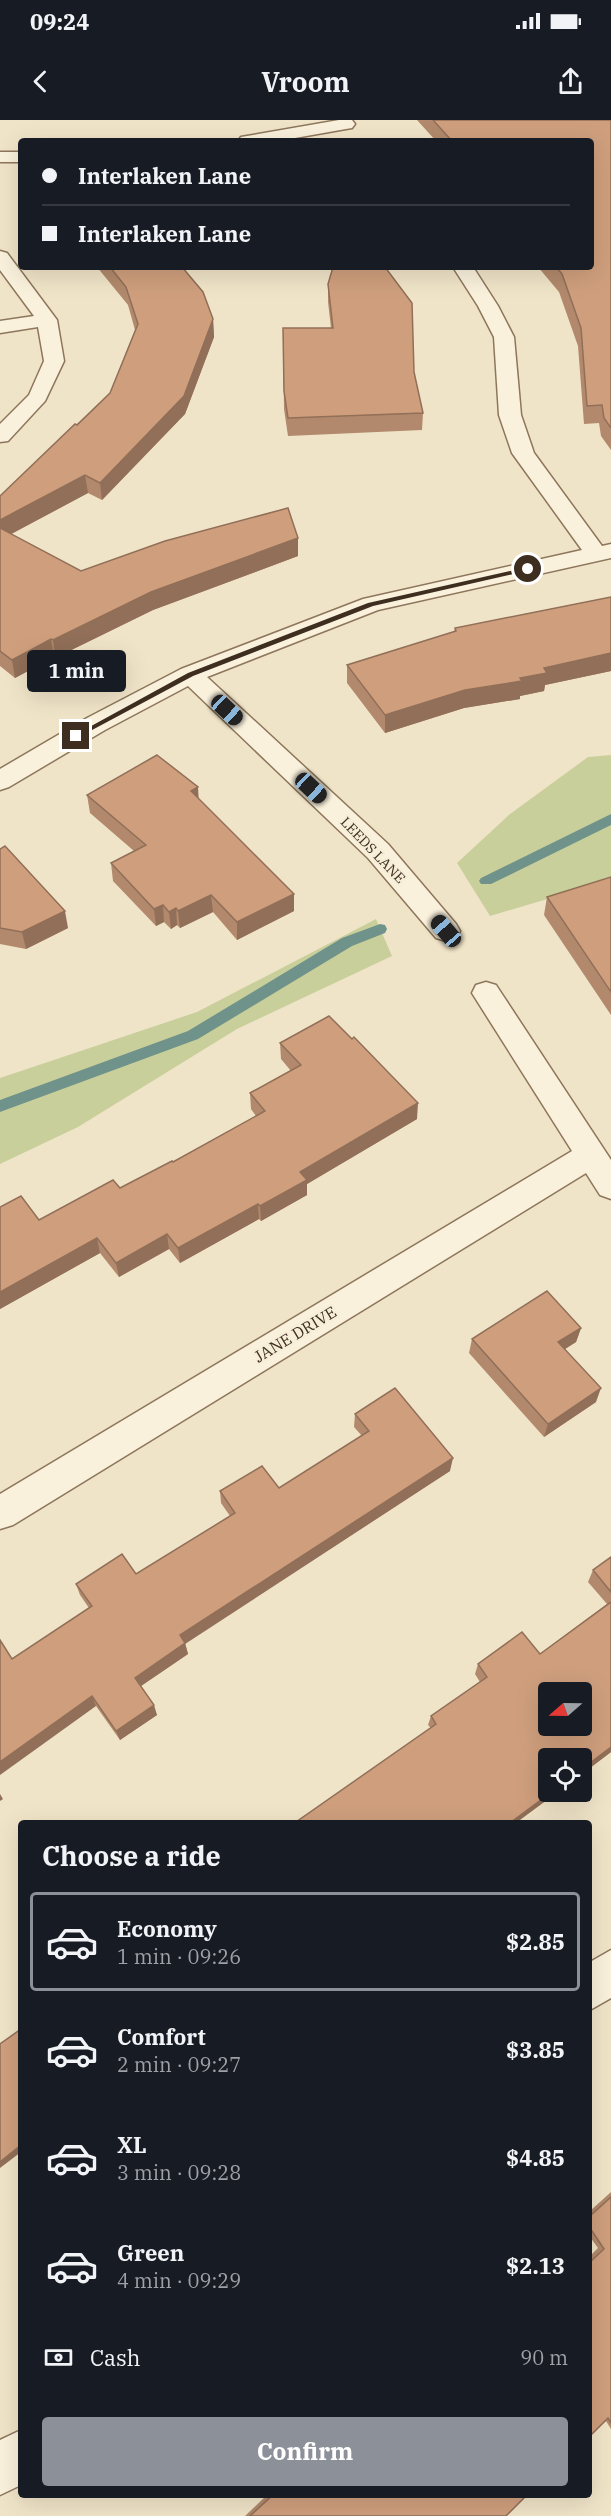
<!DOCTYPE html>
<meta charset="utf-8">
<style>
body{margin:0;font-family:"IBM Plex Serif",serif;background:#242831;color:#f1f3f6;height:100vh;display:flex;flex-direction:column;font-size:22px;white-space:nowrap}
*{box-sizing:border-box;margin:0}
p{font-size:20px;color:#9ea1a6}
.icon{flex:none;width:33px;height:33px;fill:none;stroke:currentColor;stroke-width:2;stroke-linecap:round;stroke-linejoin:round}
.map{position:relative;flex:1;overflow:hidden}
.details{position:absolute;left:18px;top:1700px;width:574px;height:678px;display:flex;flex-direction:column;background:#171b24;border-radius:6px;box-shadow:0 6px 24px #0002}
.details>*{flex:none}
.top-card{position:absolute;left:18px;top:18px;width:576px;height:132px;border-radius:6px;box-shadow:0 6px 24px #0002;display:grid;align-content:center;height:132px;padding:0 24px;background:#171b24}
.needle{width:39px;rotate:250deg}
.fabs{position:absolute;left:538px;top:1562px;display:grid;gap:12px}
.fabs a{display:grid;place-items:center;width:54px;height:54px;border-radius:6px;background:#171b24;box-shadow:0 6px 24px #0002;font-size:30px}
.end{position:absolute;width:27px;height:27px;margin:-14px;border:8px solid #3d2e20;background:#fff;box-shadow:0 0 0 3px #fff}
.from{border-radius:50%}
.bubble{position:absolute;height:42px;border-radius:6px;background:#171b24;box-shadow:0 6px 24px #0002;font-size:20px;font-weight:700;line-height:42px;text-align:center}
.car{position:absolute;width:18px;height:36px;margin:-18px -9px;border-radius:8px;box-shadow:0 0 4px 2px #0007;background:linear-gradient(#222 24%,#8ab4d8 0 40%,#222 0 76%,#8ab4d8 0 86%,#222 0)}
.top-card b{display:flex;align-items:center;gap:21px;height:57px;font-size:22px}
.top-card b+b{border-top:2px solid #363941}
.top-card i{width:15px;height:15px;background:#f1f3f6}
ul{padding:0;list-style:none}
li{display:flex;align-items:center;gap:18px;height:99px;margin:0 12px 9px;padding:0 12px;border:3px solid transparent;border-radius:6px}
li div{flex:1}
li b{display:block;font-size:22px}
li em{font-style:normal;font-weight:700}
li.selected{border-color:#8c9099}
li>.icon{width:54px;height:54px;stroke-width:1.5}
h2{padding:0 24px;font-size:27px;line-height:72px}
.pay{display:flex;align-items:center;gap:15px;height:66px;padding:0 24px;font-size:22px}
.pay p{margin-inline-start:auto}
.action{display:flex;gap:12px;margin-top:auto;padding:12px 24px}
.action a{flex:1;height:69px;border-radius:6px;background:#8c9099;color:#fff;font-size:24px;font-weight:700;line-height:69px;text-align:center}
.status{display:flex;justify-content:space-between;align-items:center;height:42px;padding:0 30px;background:#171b24;direction:ltr}
.status svg{height:16px;fill:currentColor}
header{display:flex;justify-content:space-between;align-items:center;height:78px;padding:0 24px;background:#171b24;font-size:27px;font-weight:700}
.map>svg:first-child{display:block}
.green{fill:#c9cf9b}
.lines{fill:none;stroke-linecap:round;stroke-linejoin:round}
.stream{fill:#6f938a;fill-rule:evenodd}
.minor-casing{stroke:#8d765c;stroke-width:3}
.minor{fill:#faf1dc;fill-rule:evenodd}
.wall{fill:#b2896c}
.shaded-wall{fill:#916f58}
.building{fill:#cf9f7d;stroke:#916f58;stroke-width:1.5;fill-rule:evenodd}
.route{fill:#3d2e20}
.labels{text-anchor:middle;stroke-width:5;stroke-linejoin:round;paint-order:stroke}
.far-street-label{font-size:14px;fill:#3d2e20;stroke:#f7eed8}
.street-label{font-size:16px;fill:#3d2e20;stroke:#f7eed8}
</style>
<div class="status"><b>09:24</b><svg viewBox="0 0 49 12"><path d="M0 12V9h3v3zM5 12V6h3v6zM10 12V3h3v9zM15 12V0h3v12zM26 1h20v11H26zM47 4h2v5h-2z"/></svg></div>
<header><svg class="icon" aria-label="back" viewBox="0 0 24 24"><path d="M15 5l-7 7 7 7"/></svg>Vroom<svg class="icon" aria-label="share" viewBox="0 0 24 24"><path d="M12 15V3M7 8l5-5 5 5M5 13v7h14v-7"/></svg></header>
<div class="map">
<svg width="611" height="2396" viewBox="0 0 611 2396">
<rect width="100%" height="100%" fill="#f0e4c8"/>
<g class="green">
<polygon points="611,635 611,760 490,796 457,743 510,694 588,637"/>
<polygon points="376,799 392,836 237,909 78,1007 0,1044 0,958 197,892"/>
</g>
<g class="lines">
<g class="stream">
<polygon points="611,694 611,705 491,764 481,764 479,761 481,758"/>
<polygon points="380,804 385,805 387,809 385,813 352,826 198,919 0,992 0,980 188,911 342,818"/>
</g>
<defs>
<g id="minor">
<polygon points="339,0 352,0 355,4 352,8 346,9 278,21 238,21 241,17 247,16"/>
<rect x="0" y="32" width="21" height="10"/>
<polygon points="0,131 7,133 57,200 64,241 45,281 8,321 0,322 0,304 29,275 44,241 38,207 0,213 0,201 34,196 0,150"/>
<polygon points="453,147 473,147 498,186 514,217 521,295 534,333 602,426 611,424 611,438 378,490 207,557 388,724 456,804 460,811 456,818 446,821 436,818 368,738 188,566 105,610 9,667 0,670 0,649 87,598 181,549 363,479 582,430 512,333 499,295 494,217 478,186"/>
<polygon points="486,862 496,865 611,1040 611,1079 600,1075 586,1053 13,1405 0,1409 0,1374 572,1031 472,873 476,865"/>
<polygon points="611,1830 611,1878 590,1890 590,1842"/>
<polygon points="21,2310 21,2365 0,2375 0,2320"/>
</g>
</defs>
<use href="#minor" class="minor-casing"/>
<use href="#minor" class="minor"/>
</g>
<g class="wall">
<polygon points="417,0 611,0 611,330 601,316 599,303 584,304 578,226 559,172 538,147 591,147 591,21 436,21"/>
<polygon points="97,147 182,147 213,199 214,217 185,294 102,380 88,373 11,414 81,451 298,436 153,490 55,538 54,537 15,558 0,546 0,376 110,273 135,210 128,185"/>
<polygon points="328,164 414,252 423,293 422,310 288,316 284,289 283,208 331,208 328,182"/>
<polygon points="611,477 611,551 545,565 544,571 520,576 520,579 464,588 385,613 347,563 347,545 454,512 455,508"/>
<polygon points="87,675 198,678 294,774 294,791 237,820 213,792 180,808 177,805 171,809 164,802 156,806 113,761 111,743 134,731 90,693"/>
<polygon points="0,729 68,808 26,829 0,824"/>
<polygon points="611,757 611,895 544,795 547,777"/>
<polygon points="280,923 417,999 307,1064 307,1075 261,1101 259,1099 180,1143 169,1129 119,1157 100,1133 0,1189 0,1087 39,1100 120,1068 173,1042 256,996 251,989 250,973 291,951 281,939"/>
<polygon points="581,1208 576,1222 565,1229 596,1282 544,1317 469,1233 472,1219"/>
<polygon points="355,1294 450,1351 185,1523 188,1534 141,1566 157,1595 120,1620 96,1586 12,1539 89,1488 80,1475 76,1464 136,1454 230,1396 221,1383 220,1371 279,1368 362,1316 354,1307"/>
<polygon points="611,1437 611,1632 582,1654 582,1638 549,1671 559,1671 517,1702 431,1608 428,1605 431,1596 480,1562 475,1554 478,1544 540,1534 607,1484 588,1462 593,1450"/>
<polygon points="611,2072 611,2309 606,2301 590,2316 590,2136 598,2128 590,2117 590,2091"/>
<polygon points="268,2374 528,2374 506,2396 245,2396"/>
</g>
<g class="shaded-wall">
<polygon points="213,199 214,217 185,294 102,380 100,363"/>
<polygon points="85,355 88,373 0,420 0,400"/>
<polygon points="298,418 298,436 153,490 55,538 53,520 151,472"/>
<polygon points="51,519 54,537 15,558 12,540"/>
<polygon points="611,533 611,551 545,565 544,571 520,576 520,579 464,588 385,613 385,595 465,570 544,548"/>
<polygon points="198,667 199,685 191,671"/>
<polygon points="294,774 294,791 237,820 237,802"/>
<polygon points="211,775 213,792 180,808 178,791"/>
<polygon points="163,785 164,802 156,806 154,789"/>
<polygon points="176,788 177,805 171,809 169,792"/>
<polygon points="65,791 68,808 26,829 22,812"/>
<polygon points="418,983 417,999 307,1064 307,1075 261,1101 260,1086 300,1052"/>
<polygon points="258,1084 259,1099 180,1143 178,1128"/>
<polygon points="167,1114 169,1129 119,1157 116,1143"/>
<polygon points="97,1118 100,1133 0,1189 0,1172"/>
<polygon points="581,1208 576,1222 554,1236 558,1222"/>
<polygon points="601,1268 596,1282 544,1317 548,1304"/>
<polygon points="453,1338 450,1351 182,1526 180,1515"/>
<polygon points="185,1523 188,1534 138,1568 135,1558"/>
<polygon points="92,1576 96,1586 0,1655 0,1642"/>
<polygon points="154,1585 157,1595 120,1620 116,1611"/>
<polygon points="611,1627 611,1632 582,1654 582,1649"/>
<polygon points="553,1671 559,1671 517,1702 511,1702"/>
<polygon points="0,1674 3,1679 0,1681"/>
<polygon points="21,2025 21,2032 0,2048 0,2042"/>
</g>
<g class="building">
<polygon points="433,0 611,0 611,308 604,298 602,285 587,286 581,208 562,154 556,147 591,147 591,21 452,21"/>
<polygon points="110,147 182,147 203,172 213,199 184,276 100,363 85,355 0,400 0,376 75,304 77,305 110,273 138,204 126,167"/>
<polygon points="333,147 385,147 412,183 414,252 423,293 288,298 284,271 283,208 333,208 328,164"/>
<polygon points="288,388 298,418 151,472 53,520 51,519 12,540 0,531 0,408 81,451 165,421"/>
<polygon points="611,477 611,533 544,548 547,553 520,558 522,561 465,570 385,595 347,545 456,511 455,508"/>
<polygon points="157,635 198,667 191,671 294,774 237,802 211,775 178,791 176,788 169,792 163,785 154,789 111,743 146,725 87,675"/>
<polygon points="5,726 65,791 22,812 0,808 0,729"/>
<polygon points="611,757 611,872 547,777"/>
<polygon points="329,896 352,919 354,917 418,983 300,1052 307,1060 260,1086 258,1084 178,1128 167,1114 116,1143 97,1118 0,1172 0,1087 21,1076 39,1100 113,1060 120,1068 172,1041 173,1042 265,991 250,973 301,945 280,923"/>
<polygon points="547,1171 581,1208 558,1222 601,1268 548,1304 472,1219"/>
<polygon points="395,1268 453,1338 180,1515 185,1523 135,1558 154,1585 116,1611 92,1576 0,1642 0,1520 12,1539 92,1486 76,1464 122,1434 136,1454 235,1393 220,1371 262,1346 279,1368 369,1311 355,1294"/>
<polygon points="611,1437 611,1472 593,1450"/>
<path d="M611,1482V1627L582,1649V1638H549V1671H553L511,1702H296L436,1604L431,1596L487,1557L478,1544L522,1512L540,1534ZM549,1572H582V1605H549Z"/>
<polygon points="21,1909 21,2025 0,2042 0,1924"/>
<polygon points="611,2077 611,2303 608,2298 590,2316 590,2142 604,2129 590,2108 590,2096"/>
<polygon points="274,2374 528,2374 506,2396 250,2396"/>
</g>
<polygon class="route" points="528,447 531,450 373,486 193,556 79,617 73,616 188,553 368,483"/>
<g class="labels">
<g class="far-street-label">
<text transform="translate(373 730) rotate(46)" y="5">LEEDS LANE</text>
</g>
<g class="street-label">
<text transform="translate(295 1214) rotate(-31)" y="6">JANE DRIVE</text>
</g>
</g>
</svg>
<div class="fabs">
<a><svg class="needle" viewBox="-14 -14 28 28"><path d="M0-13l5 13h-10z" fill="#e53935"/><path d="M0 13l5-13h-10z" fill="#9ea1a6"/></svg></a>
<a><svg class="icon" aria-label="locate" viewBox="0 0 24 24"><circle cx="12" cy="12" r="6"/><path d="M12 2v4M12 18v4M2 12h4M18 12h4"/></svg></a>
</div>
<i class="end from" style="left:528px;top:449px"></i>
<i class="end" style="left:76px;top:616px"></i>
<div class="bubble" style="left:27px;top:530px;width:99px">1 min</div>
<i class="car" style="left:227px;top:590px;rotate:133deg"></i>
<i class="car" style="left:311px;top:668px;rotate:133deg"></i>
<i class="car" style="left:446px;top:811px;rotate:319deg"></i>
<div class="top-card">
<b><i class="from"></i>Interlaken Lane</b>
<b><i></i>Interlaken Lane</b>
</div>
<section class="details">
<h2>Choose a ride</h2>
<ul>
<li class="selected"><svg class="icon" aria-label="car" viewBox="0 0 24 24"><path d="M5 17H2v-5l4-1 3-4h7l3 4 3 1v5h-3M9 17h6M6 11h13"/><circle cx="7" cy="17" r="2"/><circle cx="17" cy="17" r="2"/></svg><div><b>Economy</b><p>1 min · 09:26</p></div><em>$2.85</em></li>
<li><svg class="icon" aria-label="car" viewBox="0 0 24 24"><path d="M5 17H2v-5l4-1 3-4h7l3 4 3 1v5h-3M9 17h6M6 11h13"/><circle cx="7" cy="17" r="2"/><circle cx="17" cy="17" r="2"/></svg><div><b>Comfort</b><p>2 min · 09:27</p></div><em>$3.85</em></li>
<li><svg class="icon" aria-label="car" viewBox="0 0 24 24"><path d="M5 17H2v-5l4-1 3-4h7l3 4 3 1v5h-3M9 17h6M6 11h13"/><circle cx="7" cy="17" r="2"/><circle cx="17" cy="17" r="2"/></svg><div><b>XL</b><p>3 min · 09:28</p></div><em>$4.85</em></li>
<li><svg class="icon" aria-label="car" viewBox="0 0 24 24"><path d="M5 17H2v-5l4-1 3-4h7l3 4 3 1v5h-3M9 17h6M6 11h13"/><circle cx="7" cy="17" r="2"/><circle cx="17" cy="17" r="2"/></svg><div><b>Green</b><p>4 min · 09:29</p></div><em>$2.13</em></li>
</ul>
<div class="pay"><svg class="icon" aria-label="cash" viewBox="0 0 24 24"><path d="M3 7h18v10H3z"/><circle cx="12" cy="12" r="2"/></svg>Cash<p>90 m</p></div>
<div class="action"><a>Confirm</a></div>
</section>
</div>
